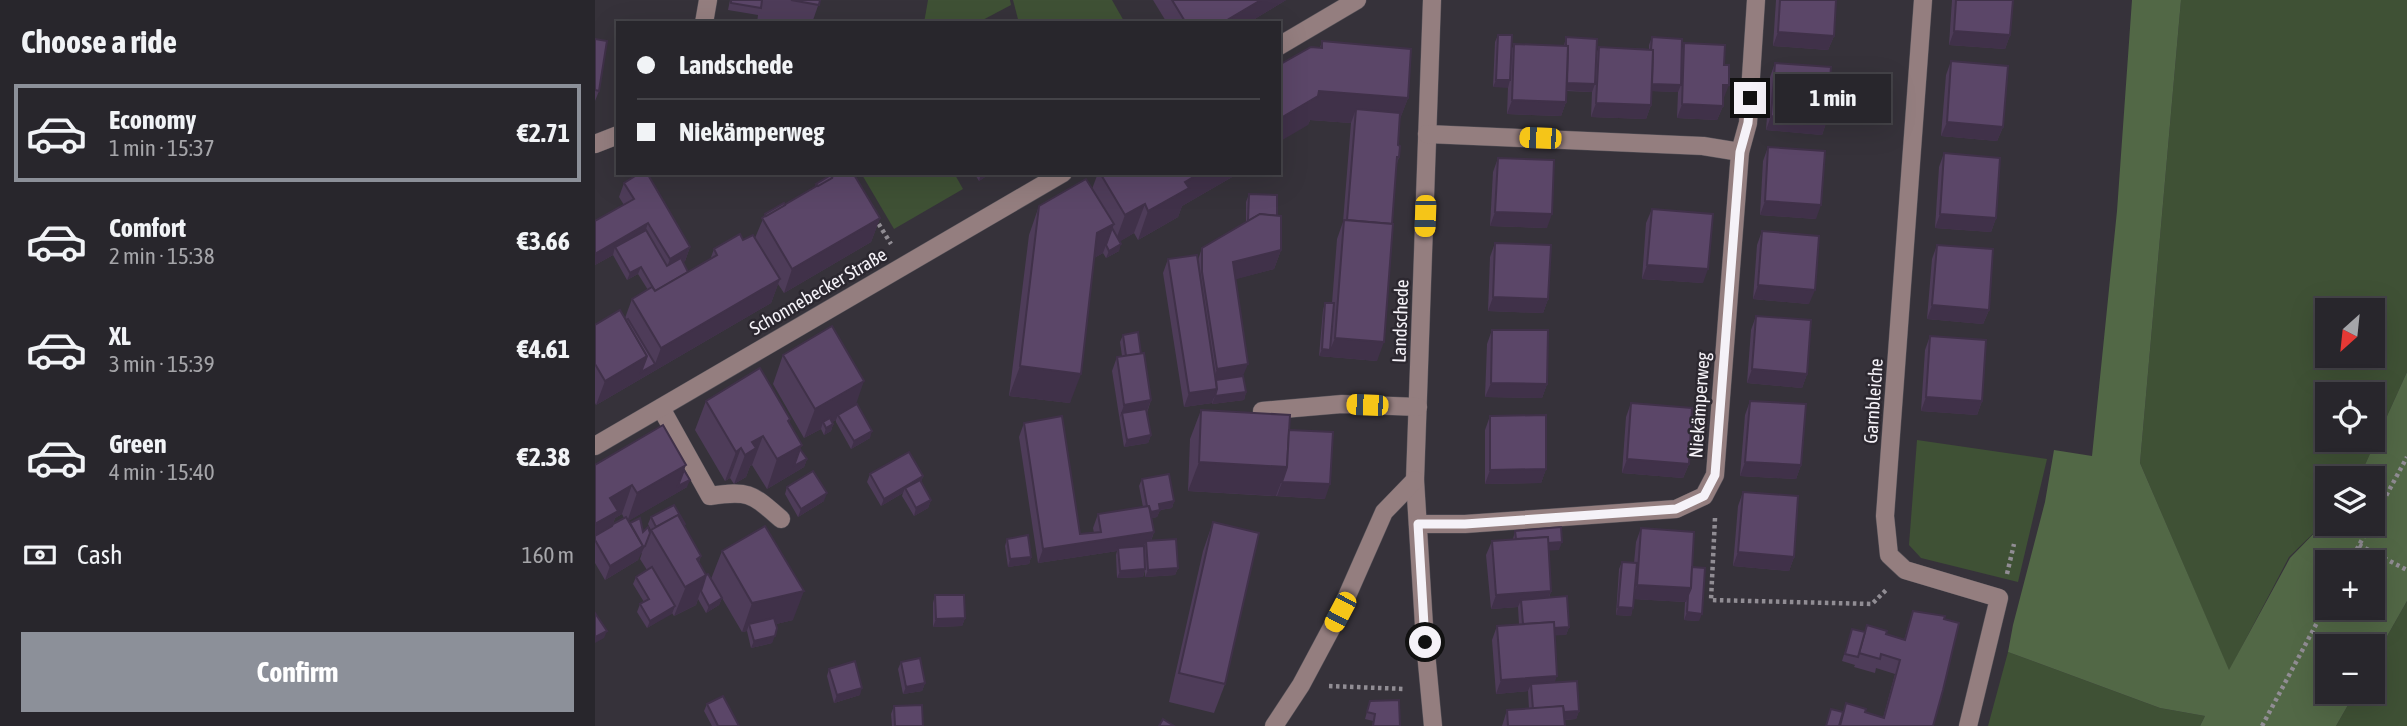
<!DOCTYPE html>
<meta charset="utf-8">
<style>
body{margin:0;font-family:"Asap Condensed",sans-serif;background:#302e34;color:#f1f3f6;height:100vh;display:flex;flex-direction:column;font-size:26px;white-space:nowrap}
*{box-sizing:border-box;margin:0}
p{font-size:23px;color:#a5a5a9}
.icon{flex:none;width:38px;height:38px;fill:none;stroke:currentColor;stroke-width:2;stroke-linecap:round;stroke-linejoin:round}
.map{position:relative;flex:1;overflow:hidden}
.sheet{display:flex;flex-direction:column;background:#28262c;width:595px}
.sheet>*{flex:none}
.hud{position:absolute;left:21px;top:21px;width:665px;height:154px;border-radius:0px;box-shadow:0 7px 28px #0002,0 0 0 2px #444348;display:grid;align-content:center;height:154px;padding:0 21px;background:#28262c}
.needle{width:46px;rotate:207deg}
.controls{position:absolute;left:1720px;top:298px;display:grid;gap:14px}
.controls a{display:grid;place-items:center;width:70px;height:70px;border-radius:0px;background:#28262c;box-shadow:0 7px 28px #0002,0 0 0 2px #444348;font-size:35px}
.end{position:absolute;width:32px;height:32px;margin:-16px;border:9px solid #f5f2f8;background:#111;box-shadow:0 0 0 4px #111}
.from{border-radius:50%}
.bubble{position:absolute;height:49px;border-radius:0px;background:#28262c;box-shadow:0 7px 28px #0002,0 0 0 2px #444348;font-size:23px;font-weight:700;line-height:49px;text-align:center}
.car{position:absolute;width:21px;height:42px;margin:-21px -10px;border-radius:9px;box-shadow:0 0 5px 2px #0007;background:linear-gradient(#f5c518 24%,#345 0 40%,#f5c518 0 76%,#345 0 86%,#f5c518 0)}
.hud b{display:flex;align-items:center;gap:24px;height:66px;font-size:26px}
.hud b+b{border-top:2px solid #444348}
.hud i{width:18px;height:18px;background:#f1f3f6}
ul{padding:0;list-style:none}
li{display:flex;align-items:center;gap:21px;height:98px;margin:0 14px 10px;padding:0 7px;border:4px solid transparent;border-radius:0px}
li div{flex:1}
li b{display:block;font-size:26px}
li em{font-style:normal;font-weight:700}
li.on{border-color:#8c9099}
li>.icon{width:63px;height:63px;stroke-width:1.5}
h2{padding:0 21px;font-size:32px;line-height:84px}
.pay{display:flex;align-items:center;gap:18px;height:77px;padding:0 21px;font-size:26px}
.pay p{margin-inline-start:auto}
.cta{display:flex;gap:14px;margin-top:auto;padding:14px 21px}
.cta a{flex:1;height:80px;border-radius:0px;background:#8c9099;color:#fff;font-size:28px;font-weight:700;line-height:80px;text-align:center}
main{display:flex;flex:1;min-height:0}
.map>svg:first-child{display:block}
.green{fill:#3f5135;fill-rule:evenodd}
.forest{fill:#526846;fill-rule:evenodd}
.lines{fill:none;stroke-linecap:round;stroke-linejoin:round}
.minor-casing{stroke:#555158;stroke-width:19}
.path{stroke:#918d94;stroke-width:4.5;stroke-dasharray:3.5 3.5;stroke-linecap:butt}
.minor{stroke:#947e7f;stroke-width:18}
.wall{fill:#4e3c59;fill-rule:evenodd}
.shaded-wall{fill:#403149}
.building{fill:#5b4668;stroke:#403149;stroke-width:2}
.route{stroke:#f5f2f8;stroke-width:9}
.labels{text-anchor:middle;stroke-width:5;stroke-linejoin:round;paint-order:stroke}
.street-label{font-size:19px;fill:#f5f2f8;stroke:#2c2830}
</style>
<main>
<section class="sheet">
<h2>Choose a ride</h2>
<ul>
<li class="on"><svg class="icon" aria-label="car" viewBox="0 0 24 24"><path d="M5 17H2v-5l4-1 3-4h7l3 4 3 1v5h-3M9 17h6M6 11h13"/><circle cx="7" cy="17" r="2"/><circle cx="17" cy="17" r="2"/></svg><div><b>Economy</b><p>1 min · 15:37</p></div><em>€2.71</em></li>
<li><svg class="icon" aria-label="car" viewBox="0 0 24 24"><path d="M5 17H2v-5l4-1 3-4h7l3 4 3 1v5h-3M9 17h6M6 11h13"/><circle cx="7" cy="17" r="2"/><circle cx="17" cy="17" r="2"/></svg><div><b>Comfort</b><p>2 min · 15:38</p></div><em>€3.66</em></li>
<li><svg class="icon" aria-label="car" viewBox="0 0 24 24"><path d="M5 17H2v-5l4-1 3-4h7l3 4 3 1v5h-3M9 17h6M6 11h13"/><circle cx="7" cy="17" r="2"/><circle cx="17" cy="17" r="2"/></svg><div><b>XL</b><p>3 min · 15:39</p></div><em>€4.61</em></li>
<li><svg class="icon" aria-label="car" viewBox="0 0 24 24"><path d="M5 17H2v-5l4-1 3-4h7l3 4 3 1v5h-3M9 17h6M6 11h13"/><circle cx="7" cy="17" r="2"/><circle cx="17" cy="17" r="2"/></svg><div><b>Green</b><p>4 min · 15:40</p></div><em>€2.38</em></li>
</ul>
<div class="pay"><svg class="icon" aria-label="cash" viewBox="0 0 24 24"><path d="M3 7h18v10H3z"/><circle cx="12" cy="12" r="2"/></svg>Cash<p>160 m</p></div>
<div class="cta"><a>Confirm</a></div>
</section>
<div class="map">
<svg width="1812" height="726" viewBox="0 0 1812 726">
<rect width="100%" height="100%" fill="#36323a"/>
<g class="green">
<polygon points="333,0 415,0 416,5 382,23 329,23"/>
<polygon points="418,0 517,0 530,23 424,23"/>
<path d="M1586,0H1812V372L1764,478H1732V520L1694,557L1634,671L1545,463ZM1732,310H1778V355H1732ZM1732,394H1778V439H1732Z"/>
<polygon points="266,173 359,173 368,189 299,229"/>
<polygon points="1322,440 1452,459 1423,582 1326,558 1314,545"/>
<polygon points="1812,601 1812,726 1741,726 1761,691 1778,691 1778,661"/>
<polygon points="1413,652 1565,708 1610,716 1605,726 1393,726"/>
</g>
<path class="forest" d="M1537,0H1586L1545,463L1634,670L1695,558L1732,520V523H1778V478H1764L1812,372V601L1778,661V646H1732V691H1761L1741,726H1605L1610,716L1565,708L1413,652L1418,625L1450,502L1459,450L1497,456L1522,211ZM1732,562H1778V607H1732Z"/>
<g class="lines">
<defs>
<g id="minor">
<polyline points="837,0 820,480 830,642 838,726"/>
<polyline points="1328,0 1290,516 1294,555 1310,570 1404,598 1373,726"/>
<polyline points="109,23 113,0"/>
<polyline points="684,46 762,0"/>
<polyline points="0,144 23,135"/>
<polyline points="1145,152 1153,123 1161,0"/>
<path d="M66,408L115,496C155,490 157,494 186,519"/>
<polyline points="667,411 747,404 823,407"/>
<polyline points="0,446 468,173"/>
<polyline points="823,524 870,524 1081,509 1109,496 1120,475 1145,152 1108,146 832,134"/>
<polyline points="679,726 706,685 745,612 789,512 820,480"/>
</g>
</defs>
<use href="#minor" class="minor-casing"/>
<g class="path">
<polyline points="280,218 296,244"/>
<polyline points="1120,518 1116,600 1277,604 1292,589"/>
<polyline points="1778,520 1812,457"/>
<polyline points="1764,545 1812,570"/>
<polyline points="1755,562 1776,523"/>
<polyline points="1412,574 1419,544"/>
<polyline points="734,686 810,689"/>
<polyline points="1667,726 1732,604"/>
</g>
<use href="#minor" class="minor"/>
</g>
<g class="wall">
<polygon points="135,0 225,0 217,23 162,23 163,15 133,10"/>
<polygon points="558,0 691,0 653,23 572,23"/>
<polygon points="1181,0 1241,0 1239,36 1233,50 1178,46"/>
<polygon points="1357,0 1418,0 1415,35 1410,49 1354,45"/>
<polygon points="903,35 916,51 919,44 969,46 971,37 1001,54 1004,47 1054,49 1054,45 1057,37 1087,49 1089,43 1128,100 1128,106 1122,120 1082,118 1083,92 1057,91 1056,105 1051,119 996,117 997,92 971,91 971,102 966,116 912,114 913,87 898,87 900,42"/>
<polygon points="727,41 813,98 804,121 803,145 804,157 801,167 782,361 724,356 728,310 730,303 737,303 742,239 748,222 756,123 715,120 713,125 725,48"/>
<polygon points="1356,61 1408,127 1402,141 1346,136 1351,75"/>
<polygon points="1180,63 1232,120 1227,135 1171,130 1175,77"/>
<polygon points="0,90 4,91 0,101"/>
<polygon points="1173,147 1221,219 1165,215 1168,161"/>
<polygon points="1349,153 1401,218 1396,232 1340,228 1344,167"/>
<polygon points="903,158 952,228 895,226 898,172"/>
<polygon points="379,173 396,173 384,181"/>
<polygon points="503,173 644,173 587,206 583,217 543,240 539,233 525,241 524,251 511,258 508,253 499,258 475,403 414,396 434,235 444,206 497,189"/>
<polygon points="237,178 285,218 276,242 189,293 183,284 176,303 1,405 0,403 0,325 30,318 37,299 53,290 43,274 32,280 18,255 0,265 0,221 29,205 24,197 29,183 95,247 90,261 88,262 93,272 115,260 119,249 148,240 160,238 170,214 190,205 220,187 221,184"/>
<polygon points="654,194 682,216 686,250 679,269 640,279 648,376 651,392 649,400 617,404 617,403 589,407 568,273 573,259 603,260 607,248 651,223 651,202"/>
<polygon points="1057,209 1108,283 1047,279 1051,223"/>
<polygon points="1167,231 1214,304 1158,299 1162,245"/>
<polygon points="900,243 953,299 948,313 893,311 895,257"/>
<polygon points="1342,245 1394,310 1388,324 1332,319 1337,259"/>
<polygon points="1161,316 1212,374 1207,388 1152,383 1156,330"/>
<polygon points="897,330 952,384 947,398 890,397 892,344"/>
<polygon points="528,335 546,354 556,400 552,413 556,435 553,443 529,447 517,371 522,357 527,356 525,342"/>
<polygon points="1335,336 1387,401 1382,415 1326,411 1330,350"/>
<polygon points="188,355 261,404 275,438 256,449 241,422 241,420 237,422 238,424 236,431 229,435 226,429 209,438 178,384"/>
<polygon points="111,401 195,419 194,423 207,445 205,449 212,459 209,467 172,489 157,465 155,466 151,477 139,484 135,478 130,481 100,430"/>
<polygon points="1155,401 1206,465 1201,479 1145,476 1150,415"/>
<polygon points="1036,403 1094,464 1088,478 1027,473 1031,417"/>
<polygon points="606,410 694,430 730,499 593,491 595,439"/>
<polygon points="895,416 951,469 946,483 890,484 890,430"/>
<polygon points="429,423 485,534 499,533 498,528 503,514 548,507 544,486 547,479 579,501 577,508 565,510 562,517 557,518 559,532 556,541 583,568 580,575 550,577 550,570 548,577 522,578 521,555 522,551 443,563 424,437"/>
<path d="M0,465L89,470L92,487L33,521L35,523L48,532L55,533L56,530L53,524L56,517L90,524L89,526L106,556L104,562L111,575L116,579L127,551L198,620L181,624L177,643L156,648L152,631L147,632L127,598L124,605L111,613L103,599L101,605L79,616L77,613L52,628L42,612L45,604L49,602L38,584L41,577L52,570L45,559L47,553L45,554L43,560L10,580L0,563ZM27,514L29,518L18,524L20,518Z"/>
<polygon points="275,474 328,476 326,482 336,500 333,508 319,516 307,496 308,493 286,506 272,482"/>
<polygon points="192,487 229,501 203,517 190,494"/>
<polygon points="1148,492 1199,557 1194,571 1138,566 1143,506"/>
<polygon points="618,522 630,684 619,713 574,702 608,551"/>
<polygon points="1046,528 1097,567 1104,621 1089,620 1090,602 1039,599 1036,616 1021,615 1024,569 1027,562 1039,563 1041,542"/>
<polygon points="920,531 964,550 954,550 956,591 954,598 974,627 971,635 959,635 960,682 984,711 981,719 969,720 970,726 907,726 912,710 934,709 933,691 901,694 897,640 902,626 924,624 923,607 896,609 891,555 897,541 918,539"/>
<polygon points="412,539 436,557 434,564 413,567 410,546"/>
<polygon points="340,595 370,618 367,626 338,627 338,603"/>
<polygon points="1318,611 1338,726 1248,712 1251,703 1270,712 1288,718 1300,674 1281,668 1280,673 1259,667 1260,665 1247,661 1257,629 1270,632 1291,634 1309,640"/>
<polygon points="306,662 330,683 327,691 308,694 303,669"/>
<polygon points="234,669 265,695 239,703 232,676"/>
<polygon points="775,701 805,726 777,726 778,721 770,719"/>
<polygon points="112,704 144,726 117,726 109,711"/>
<polygon points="299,706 328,726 297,726 296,714"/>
</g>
<g class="shaded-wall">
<polygon points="666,0 691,0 653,23 627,23"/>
<polygon points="1359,31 1415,35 1410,49 1354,45"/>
<polygon points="1183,32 1239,36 1233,50 1178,46"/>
<polygon points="901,80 915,80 913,88 898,87"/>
<polygon points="970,83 1000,84 997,92 967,90"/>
<polygon points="1055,84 1086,85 1083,92 1052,91"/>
<polygon points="1128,85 1134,85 1128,100 1123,99"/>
<polygon points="724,91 813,98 802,127 761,109 756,123 715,120 713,125 684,142 684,119"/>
<polygon points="917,100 971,102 966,116 912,114"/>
<polygon points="1001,103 1056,105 1051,119 996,117"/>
<polygon points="1087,104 1128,106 1122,120 1082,118"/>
<polygon points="1176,116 1232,120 1227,135 1171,130"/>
<polygon points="1352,122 1408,127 1402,141 1346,136"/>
<polygon points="386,173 396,173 384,181"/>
<polygon points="605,173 644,173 587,206 583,217 543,240 553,211 590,182"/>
<polygon points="1170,201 1226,205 1221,219 1165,215"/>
<polygon points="550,204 539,233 519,245 530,215"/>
<polygon points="900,212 957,214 952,228 895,226"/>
<polygon points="1345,214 1401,218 1396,232 1340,228"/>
<polygon points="285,218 276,242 189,293 197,269"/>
<polygon points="53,223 48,238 20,247 18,255 0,265 0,254"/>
<polygon points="519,224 508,253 492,262 502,233"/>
<polygon points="526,244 524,251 511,258 514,251"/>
<polygon points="95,247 90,261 70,273 75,259"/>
<polygon points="686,250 679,269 631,282 638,262"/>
<polygon points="1052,265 1113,269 1108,283 1047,279"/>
<polygon points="46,267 43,274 32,280 35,273"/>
<polygon points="185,279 176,303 1,405 10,381 52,356 60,364 66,348"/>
<polygon points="1163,285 1220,290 1214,304 1158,299"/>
<polygon points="898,297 953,299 948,313 893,311"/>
<polygon points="1337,305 1394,310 1388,324 1332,319"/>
<polygon points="740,338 789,342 782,361 724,356 727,349 735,350"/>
<polygon points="653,364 645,383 618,381 622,369"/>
<polygon points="425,366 486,374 475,403 414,396"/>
<polygon points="1157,369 1212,374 1207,388 1152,383"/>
<polygon points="269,381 259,410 243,415 241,420 231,426 228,422 226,429 209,438 220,409"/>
<polygon points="896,383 952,384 947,398 890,397"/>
<polygon points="622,389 617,403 589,407 594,393"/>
<polygon points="651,392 649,400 617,404 620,396"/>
<polygon points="1331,397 1387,401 1382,415 1326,411"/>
<polygon points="556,400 551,414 527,413 524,419 529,405"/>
<polygon points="238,424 236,431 229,435 231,428"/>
<polygon points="277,431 275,438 256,449 259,441"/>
<polygon points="556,435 553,443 529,447 532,440"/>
<polygon points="168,436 157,465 155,466 151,477 139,484 150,455 157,442"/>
<polygon points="207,445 199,466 212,459 209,467 172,489 182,459"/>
<polygon points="146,448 135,478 130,481 141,452"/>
<polygon points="1032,459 1094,464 1088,478 1027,473"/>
<polygon points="604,462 692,467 681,496 593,491"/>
<polygon points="1150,462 1206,465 1201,479 1145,476"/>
<polygon points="91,465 83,486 95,480 92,487 32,522 42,493"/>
<polygon points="951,469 946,483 890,484 895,470"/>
<polygon points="328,476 326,483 310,488 308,493 286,506 289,499"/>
<polygon points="687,482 735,484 730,499 682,496"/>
<polygon points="37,485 27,514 20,518 12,540 0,540 0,524 15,498"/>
<polygon points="232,493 229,501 203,517 206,509"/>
<polygon points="336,500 333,508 319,516 321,508"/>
<polygon points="579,501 577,508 565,510 562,517 550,520 553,512 564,504"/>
<polygon points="559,532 554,546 551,541 549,546 523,548 522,551 443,563 448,549"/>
<polygon points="967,542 964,550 918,553 921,546"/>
<polygon points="50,546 43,560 10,580 15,566"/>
<polygon points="1143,552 1199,557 1194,571 1138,566"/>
<polygon points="106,556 96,584 111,575 101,605 79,616 102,559"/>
<polygon points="436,557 434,564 413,567 415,559"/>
<polygon points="583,568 580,575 550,577 553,570"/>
<polygon points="550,569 548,577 522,578 525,571"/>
<polygon points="1042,585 1096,588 1091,602 1037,599"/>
<polygon points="209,591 198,620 156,630 154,624 152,631 147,632 157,603"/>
<polygon points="956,591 951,605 926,600 923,607 896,609 901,595"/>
<polygon points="127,598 124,605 111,613 114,606"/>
<polygon points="80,606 77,614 52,628 55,621"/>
<polygon points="1023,607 1038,608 1036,616 1021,615"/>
<polygon points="1092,612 1107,614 1104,621 1089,620"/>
<polygon points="370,618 367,626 338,627 341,619"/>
<polygon points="974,627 971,635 926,637 928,630"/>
<polygon points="12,631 9,638 0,643 0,637"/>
<polygon points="180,636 177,643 156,648 159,641"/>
<polygon points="962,676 957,690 936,684 933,691 901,694 906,680"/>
<polygon points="330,683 327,691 308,694 311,687"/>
<polygon points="267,688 265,695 239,703 242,695"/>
<polygon points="984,711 981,719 935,722 938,715"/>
</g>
<g class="building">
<polygon points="136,0 167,0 166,8 136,3"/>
<polygon points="196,0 225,0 224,5"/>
<polygon points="577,0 666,0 627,23 591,23"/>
<polygon points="1185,0 1241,0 1239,36 1183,32"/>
<polygon points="1361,0 1418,0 1415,35 1359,31"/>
<polygon points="903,35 917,35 915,80 901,80"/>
<polygon points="971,37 1002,39 1000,84 972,83 973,46 971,46"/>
<polygon points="1057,37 1087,39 1086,85 1057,84 1058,50 1056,50"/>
<polygon points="0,39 12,41 4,91 0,90"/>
<polygon points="727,41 816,49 813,98 724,91 723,96 684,119 684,65 716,47 727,48"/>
<polygon points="1089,43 1130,45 1129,65 1134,65 1134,85 1128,85 1128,106 1087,104"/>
<polygon points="919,44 973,46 971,102 917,100"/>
<polygon points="1004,47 1058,50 1056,105 1001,103"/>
<polygon points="1356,61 1413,66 1408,127 1352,122"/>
<polygon points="1180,63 1236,67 1232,120 1176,116"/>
<polygon points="761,109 805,113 803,145 805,146 804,157 802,157 797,224 752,220"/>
<polygon points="1173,147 1230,151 1226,205 1170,201"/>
<polygon points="1349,153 1405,158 1401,218 1345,214"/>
<polygon points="903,158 959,160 957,214 900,212"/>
<polygon points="45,173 52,173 95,247 75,259 53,223 0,254 0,221 39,199 29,183"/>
<polygon points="244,173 258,173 285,218 197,269 167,218"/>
<polygon points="505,173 605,173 590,182 594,188 553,211 550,204 530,215"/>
<polygon points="236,175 237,178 223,186 221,184"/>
<polygon points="491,179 519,224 502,233 486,374 425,366 444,206"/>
<polygon points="654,194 682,195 682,216 665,214 653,221"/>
<polygon points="189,203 190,205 171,216 170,214"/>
<polygon points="1057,209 1118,214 1113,269 1052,265"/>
<polygon points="665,214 686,216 686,250 638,262 653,364 622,369 607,272 607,248"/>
<polygon points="749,220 798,224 789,342 740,338"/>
<polygon points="517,228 526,244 514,251 511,245"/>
<polygon points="51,230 72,266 86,258 93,272 60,291 46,267 35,273 20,247"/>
<polygon points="1167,231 1224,236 1220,290 1163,285"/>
<polygon points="145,234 148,240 158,235 185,279 66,348 37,299 57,287 60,291 122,255 119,249"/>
<polygon points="900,243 956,245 953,299 898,297"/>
<polygon points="1342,245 1398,249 1394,310 1337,305"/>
<polygon points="602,255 622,389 594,393 573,259"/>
<polygon points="730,303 739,303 735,350 727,349"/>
<polygon points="25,310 52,356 10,381 0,364 0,325"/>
<polygon points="1161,316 1216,320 1212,374 1157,369"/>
<polygon points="33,319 60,364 46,372 52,356 31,320"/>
<polygon points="237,326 269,381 220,409 188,355"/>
<polygon points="897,330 953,330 952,384 896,383"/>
<polygon points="543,332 546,354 531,356 528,335"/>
<polygon points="1335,336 1391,340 1387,401 1331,397"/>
<polygon points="549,353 556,400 529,405 522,357"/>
<polygon points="165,368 195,419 193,421 207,445 182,459 168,436 157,442 161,448 150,455 146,448 141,452 111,401"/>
<polygon points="648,376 651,392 620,396 622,389 621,380"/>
<polygon points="1155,401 1211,404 1206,465 1150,462"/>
<polygon points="1036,403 1097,408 1094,464 1032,459"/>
<polygon points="262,404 277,431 259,441 243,415"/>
<polygon points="551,409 556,435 532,440 527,413"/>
<polygon points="606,410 695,415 692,467 604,462"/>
<polygon points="951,415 951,469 895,470 895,416"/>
<polygon points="467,416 485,534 506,532 503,514 554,506 559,532 448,549 429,423"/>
<polygon points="235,418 238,424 231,428 228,422"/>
<polygon points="68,425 91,465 42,493 37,485 15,498 23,511 0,524 0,465"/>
<polygon points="694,430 738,432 735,484 687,482 692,467"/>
<polygon points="205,449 212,459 199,466"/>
<polygon points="314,452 328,476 289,499 275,474"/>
<polygon points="89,470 95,480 83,486"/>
<polygon points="218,471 232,493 206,509 192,487"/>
<polygon points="574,474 579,501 564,504 565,510 556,512 554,506 552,506 547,479"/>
<polygon points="325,480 336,500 321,508 310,488"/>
<polygon points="1148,492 1203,496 1199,557 1143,552"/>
<polygon points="79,505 90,524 88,525 83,515 61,527 56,517"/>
<polygon points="83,515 106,556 102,559 111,575 90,587 56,530"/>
<polygon points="31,517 48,546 15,566 0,540 0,536 17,526 18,524"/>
<polygon points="45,518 48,532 53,527 55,533 50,546 46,548 48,546 35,523"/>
<polygon points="618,522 664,533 630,684 584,673"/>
<polygon points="170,526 209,591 157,603 127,551"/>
<polygon points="966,527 967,542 953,543 953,537 921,539 920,531"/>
<polygon points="1046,528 1099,532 1096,588 1042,585"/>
<polygon points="433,535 436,557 415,559 412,539"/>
<polygon points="953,537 956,591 901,595 897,541"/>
<polygon points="581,539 583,568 553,570 551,541"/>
<polygon points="549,546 550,569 525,571 523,548"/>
<polygon points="1027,562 1042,563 1038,608 1023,607"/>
<polygon points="57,567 80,606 55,621 45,604 54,599 41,577"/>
<polygon points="1097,567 1110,568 1107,614 1092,612 1093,595 1096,588"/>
<polygon points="113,574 127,598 114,606 106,591 111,575"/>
<polygon points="340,595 369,595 370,618 341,619"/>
<polygon points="972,596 974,627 959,628 959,622 928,624 926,600"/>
<polygon points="1318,611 1350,616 1349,619 1364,623 1348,690 1338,726 1245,726 1251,703 1271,709 1270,712 1289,718 1305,660 1286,654 1285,659 1264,653 1272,625 1292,631 1291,634 1310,640"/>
<polygon points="0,613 12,631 0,637"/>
<polygon points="179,618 182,628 180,636 159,641 154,624"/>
<polygon points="959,622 962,676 906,680 902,626"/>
<polygon points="1257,629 1270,632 1263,657 1250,654"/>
<polygon points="325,658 330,683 311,687 306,662"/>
<polygon points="260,661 267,688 242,695 234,669"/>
<polygon points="982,681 984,711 969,712 968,706 938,709 936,684"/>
<polygon points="128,696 144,726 123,726 112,704"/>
<polygon points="804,700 805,726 778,726 780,714 772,712 775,701"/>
<polygon points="327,705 328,726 300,726 299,706"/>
<polygon points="968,706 970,726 913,726 912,710"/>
<polygon points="1236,709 1248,712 1244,726 1231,726"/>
<polygon points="568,719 579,726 564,726"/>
</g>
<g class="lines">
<polyline class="route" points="830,642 823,524 870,524 1081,509 1109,496 1120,475 1145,152 1153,123 1155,98"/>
</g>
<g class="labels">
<g class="street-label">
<text transform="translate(223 291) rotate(-30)" y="7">Schonnebecker Straße</text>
<text transform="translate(805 321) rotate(-88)" y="7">Landschede</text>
<text transform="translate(1278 401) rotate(-86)" y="7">Garnbleiche</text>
<text transform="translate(1104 405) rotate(-86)" y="7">Niekämperweg</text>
</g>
</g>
</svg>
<div class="controls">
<a><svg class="needle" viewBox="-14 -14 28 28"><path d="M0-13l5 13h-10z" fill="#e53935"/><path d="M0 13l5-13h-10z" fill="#a5a5a9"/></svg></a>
<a><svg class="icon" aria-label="locate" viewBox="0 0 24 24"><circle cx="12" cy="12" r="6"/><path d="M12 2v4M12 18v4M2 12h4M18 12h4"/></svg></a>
<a><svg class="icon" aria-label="layers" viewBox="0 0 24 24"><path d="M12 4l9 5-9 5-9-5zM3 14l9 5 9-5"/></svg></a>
<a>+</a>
<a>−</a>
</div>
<i class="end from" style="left:830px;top:642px"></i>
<i class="end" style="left:1155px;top:98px"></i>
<div class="bubble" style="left:1180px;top:74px;width:116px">1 min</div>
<i class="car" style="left:945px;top:138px;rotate:272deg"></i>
<i class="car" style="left:830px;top:216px;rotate:182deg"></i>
<i class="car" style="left:772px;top:405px;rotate:272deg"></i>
<i class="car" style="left:745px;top:612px;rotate:208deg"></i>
<div class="hud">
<b><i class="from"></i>Landschede</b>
<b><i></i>Niekämperweg</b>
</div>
</div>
</main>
